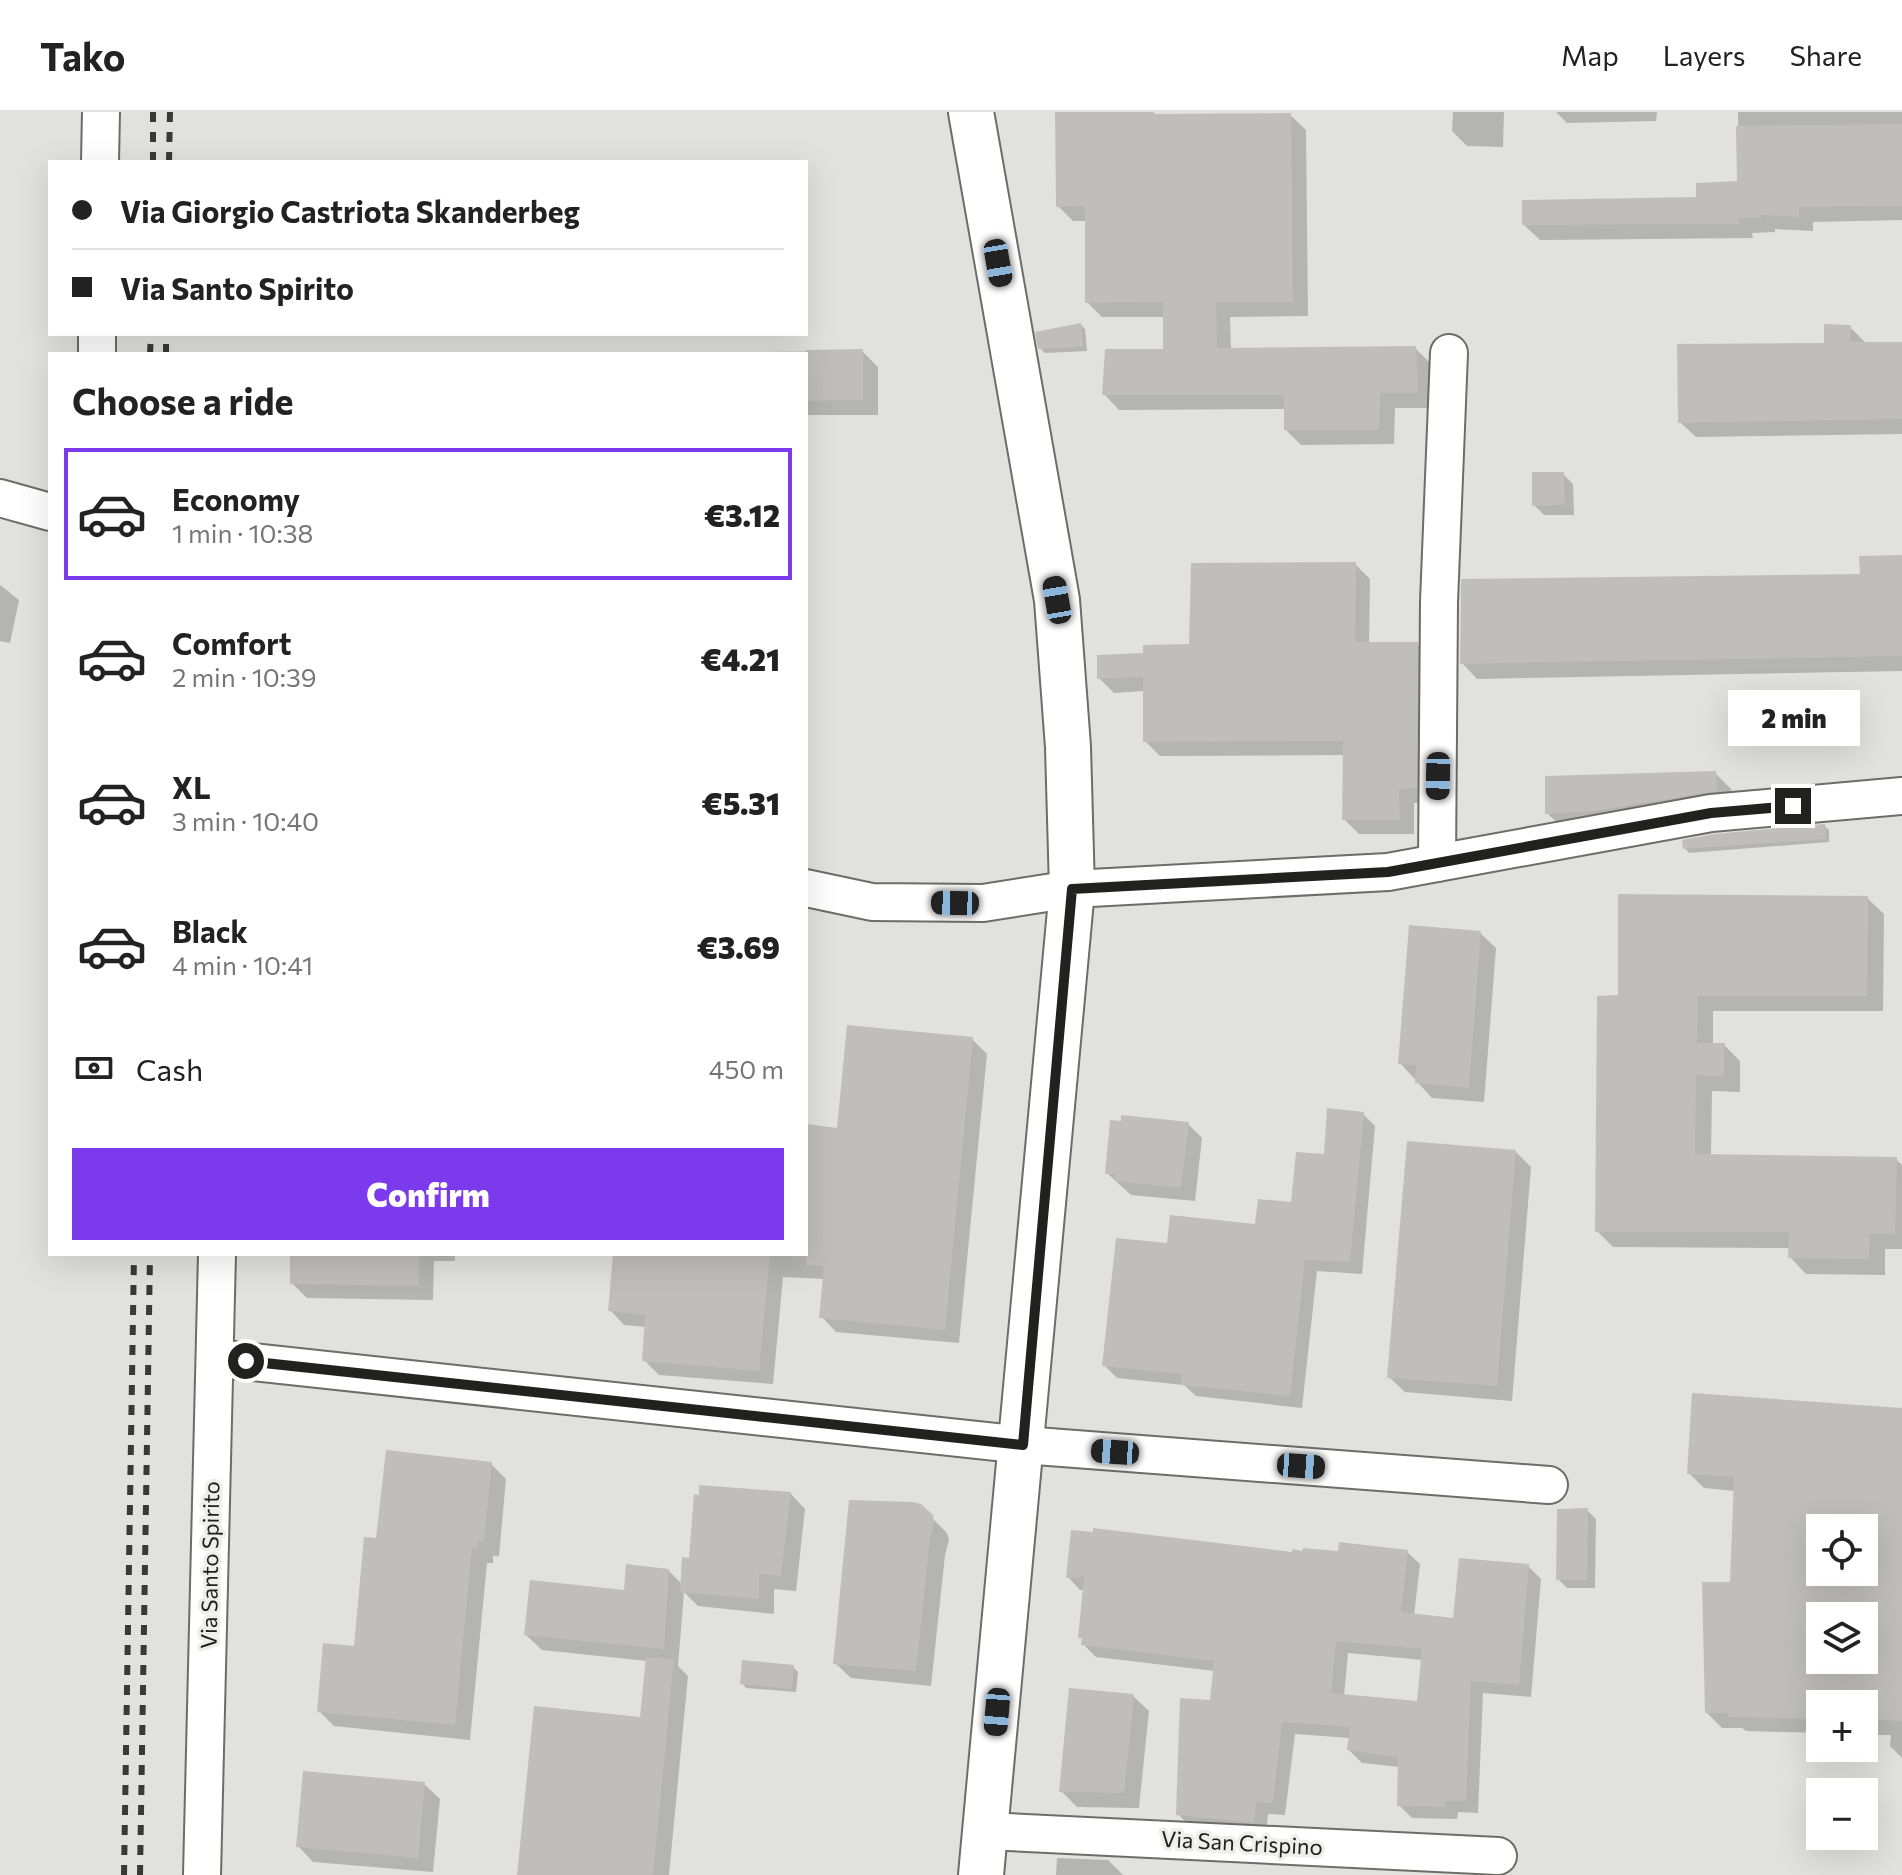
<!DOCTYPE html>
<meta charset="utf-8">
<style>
body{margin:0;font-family:Commissioner,sans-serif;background:#f2f2f2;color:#222;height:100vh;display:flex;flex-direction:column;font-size:30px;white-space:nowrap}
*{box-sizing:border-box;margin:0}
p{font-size:26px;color:#767676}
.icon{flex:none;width:44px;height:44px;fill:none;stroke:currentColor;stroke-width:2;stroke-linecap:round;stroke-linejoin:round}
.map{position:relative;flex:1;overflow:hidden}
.drawer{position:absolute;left:48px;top:240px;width:760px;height:904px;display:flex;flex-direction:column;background:#fff;border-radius:0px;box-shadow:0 8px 32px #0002}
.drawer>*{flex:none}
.hud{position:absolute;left:48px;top:48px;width:760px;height:176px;border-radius:0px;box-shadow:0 8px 32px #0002;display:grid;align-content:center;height:176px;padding:0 24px;background:#fff}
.tools{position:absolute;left:1806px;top:1402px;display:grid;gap:16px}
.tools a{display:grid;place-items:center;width:72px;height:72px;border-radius:0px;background:#fff;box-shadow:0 8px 32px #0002;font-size:40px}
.end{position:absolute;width:36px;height:36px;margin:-18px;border:10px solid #212120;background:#fff;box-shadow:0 0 0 4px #fff}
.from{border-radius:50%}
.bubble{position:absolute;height:56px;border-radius:0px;background:#fff;box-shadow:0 8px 32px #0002;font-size:26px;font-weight:800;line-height:56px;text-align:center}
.car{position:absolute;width:24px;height:48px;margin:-24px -12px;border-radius:10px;box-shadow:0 0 6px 2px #0007;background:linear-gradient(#222 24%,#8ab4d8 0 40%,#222 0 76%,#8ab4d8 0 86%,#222 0)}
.hud b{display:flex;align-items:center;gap:28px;height:76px;font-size:30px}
.hud b+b{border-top:2px solid #e0e0e0}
.hud i{width:20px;height:20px;background:#222}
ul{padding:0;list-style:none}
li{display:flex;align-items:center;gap:24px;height:132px;margin:0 16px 12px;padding:0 8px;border:4px solid transparent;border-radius:0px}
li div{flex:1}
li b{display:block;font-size:30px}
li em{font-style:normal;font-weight:800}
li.on{border-color:#7c3aed}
li>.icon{width:72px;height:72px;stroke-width:1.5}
h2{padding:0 24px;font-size:36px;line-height:96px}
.pay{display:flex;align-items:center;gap:20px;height:88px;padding:0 24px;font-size:30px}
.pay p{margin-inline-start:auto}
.primary-button{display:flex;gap:16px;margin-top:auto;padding:16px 24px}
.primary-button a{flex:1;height:92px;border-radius:0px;background:#7c3aed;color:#fff;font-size:32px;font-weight:800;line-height:92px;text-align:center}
header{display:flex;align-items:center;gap:48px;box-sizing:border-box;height:112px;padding:0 40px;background:#fff;border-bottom:2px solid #e0e0e0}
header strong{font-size:38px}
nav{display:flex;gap:44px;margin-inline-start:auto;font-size:28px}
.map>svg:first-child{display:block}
.shadow{fill:#0003;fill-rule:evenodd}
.building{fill:#c0beba;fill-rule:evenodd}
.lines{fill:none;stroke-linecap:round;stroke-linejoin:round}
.street-casing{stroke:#6c6d69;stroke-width:40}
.secondary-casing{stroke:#6c6d69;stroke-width:48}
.street{stroke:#fff;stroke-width:36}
.secondary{stroke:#fff;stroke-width:44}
.rail{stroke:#393937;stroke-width:6;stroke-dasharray:10 10;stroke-linecap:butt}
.route{stroke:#212120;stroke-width:10}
.labels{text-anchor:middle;stroke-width:7;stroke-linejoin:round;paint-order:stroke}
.street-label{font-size:22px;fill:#212120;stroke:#eeefea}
</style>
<header>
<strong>Tako</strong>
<nav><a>Map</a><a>Layers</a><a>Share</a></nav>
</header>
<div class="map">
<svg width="1902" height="1763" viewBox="0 0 1902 1763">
<rect width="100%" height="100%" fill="#e1e2dd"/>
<g class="shadow">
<polygon points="1057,0 1153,0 1157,4 1290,3 1306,18 1308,204 1230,205 1231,238 1415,236 1431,252 1432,296 1395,296 1394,332 1301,333 1286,318 1286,297 1119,298 1104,282 1164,239 1165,205 1102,205 1087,190 1087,109 1073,109 1058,94"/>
<polygon points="1453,0 1504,0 1503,35 1467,34 1452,19"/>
<polygon points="1556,0 1657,0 1656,9 1567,11"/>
<polygon points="1738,0 1902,0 1902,108 1813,110 1813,119 1775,117 1775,120 1752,121 1753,126 1540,128 1524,113 1698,87 1739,71"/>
<polygon points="1081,213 1085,217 1087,239 1045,241 1040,236"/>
<polygon points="1850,215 1865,230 1902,232 1902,322 1696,325 1680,310 1826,233"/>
<polygon points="862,239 878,255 878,303 806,303 806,242 762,242 762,240"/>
<polygon points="634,241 635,242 473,242"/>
<polygon points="1563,362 1573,372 1574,403 1544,403 1534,393"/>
<polygon points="1902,445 1902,559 1477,567 1462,551 1862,464"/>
<polygon points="1355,452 1370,467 1369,532 1417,532 1432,547 1431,690 1414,691 1414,722 1359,722 1344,707 1344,643 1160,644 1145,629 1145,579 1114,581 1099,566 1145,543 1191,534"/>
<polygon points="0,473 19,488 10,531 0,529"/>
<polygon points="1715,661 1731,677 1732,694 1563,716 1547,701"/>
<polygon points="1824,714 1829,718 1829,730 1689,741 1685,736"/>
<polygon points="1867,786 1884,802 1883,899 1713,899 1713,933 1724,933 1740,949 1740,980 1712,979 1711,1044 1896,1047 1902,1053 1902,1137 1885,1137 1885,1163 1806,1162 1790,1145 1790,1136 1613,1135 1597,1119 1620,885"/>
<polygon points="1480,821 1496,836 1484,990 1432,986 1400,951"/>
<polygon points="972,927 987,942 959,1231 836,1220 822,1205 825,1167 783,1165 773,1272 659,1263 644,1248 646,1215 624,1213 610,1198 615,1142 806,1142 806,1014 839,1018"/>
<polygon points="1363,1002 1375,1014 1362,1162 1317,1159 1302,1296 1196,1284 1184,1273 1117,1266 1104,1253 1169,1133 1257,1114 1292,1092 1326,1044"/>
<polygon points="1188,1012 1202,1026 1195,1089 1131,1083 1107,1061"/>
<polygon points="1515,1039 1531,1055 1512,1289 1405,1280 1389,1265"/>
<polygon points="292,1142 455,1142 455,1149 434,1149 433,1188 307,1186 292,1171"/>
<path d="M1902,1298V1646L1890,1634L1891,1623H1864V1592H1820V1621L1746,1619L1742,1616H1722L1706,1600L1732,1472L1736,1379L1704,1376L1689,1361ZM1820,1416H1864V1460H1820ZM1820,1504H1864V1548H1820Z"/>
<polygon points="491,1352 506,1367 499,1444 493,1444 493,1451 487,1451 470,1628 334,1614 319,1599 355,1536 378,1428"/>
<polygon points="790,1381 805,1397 796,1479 774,1477 774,1502 698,1494 684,1480 678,1554 688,1564 669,1763 519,1763 642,1607 647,1549 542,1538 526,1523 669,1459 683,1473 691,1448"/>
<polygon points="920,1394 947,1421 949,1428 945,1443 931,1574 851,1566 835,1551"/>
<polygon points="1587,1398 1596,1407 1595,1476 1567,1476 1558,1467"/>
<path d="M1407,1440L1420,1452L1414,1504L1455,1508L1528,1454L1541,1467L1531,1585L1483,1581L1478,1701L1458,1700L1457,1707L1412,1706L1399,1693L1400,1655L1362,1651L1349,1638L1350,1626L1295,1622L1285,1703L1268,1702L1266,1723L1190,1715L1178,1702L1212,1590L1215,1559L1096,1545L1083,1532L1084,1528L1080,1525L1085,1478H1080L1068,1465L1293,1442ZM1348,1541L1423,1548L1419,1591L1344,1584Z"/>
<polygon points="793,1555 798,1560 796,1580 746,1576 742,1571"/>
<polygon points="1133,1584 1149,1599 1139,1696 1077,1695 1062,1680"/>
<polygon points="424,1672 440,1687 433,1760 313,1750 298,1734"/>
<polygon points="1057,1746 1108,1748 1123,1763 1056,1763"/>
</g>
<g class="building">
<polygon points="1055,0 1153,0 1153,2 1291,1 1293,190 1216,190 1217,236 1416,234 1418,281 1380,281 1379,318 1284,318 1284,283 1102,283 1105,237 1163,237 1163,190 1085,191 1085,94 1056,95"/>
<polygon points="1902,12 1902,94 1799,95 1799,105 1761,103 1761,106 1738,106 1739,112 1522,113 1522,88 1696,85 1696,71 1737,69 1736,14"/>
<polygon points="1081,211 1083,235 1038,237 1035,220"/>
<polygon points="1824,212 1851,213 1850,230 1902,230 1902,307 1678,311 1677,232 1824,231"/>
<polygon points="863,237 863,288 806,289 806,238"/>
<polygon points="1532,360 1564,360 1565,393 1532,394"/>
<polygon points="1902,443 1902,544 1460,552 1461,467 1860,462 1859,444"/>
<polygon points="1356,450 1355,530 1418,530 1417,676 1399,677 1400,708 1342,708 1343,629 1143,630 1143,565 1097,567 1097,543 1143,541 1143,533 1189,532 1191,451"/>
<polygon points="1716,659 1717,679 1594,699 1545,702 1545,664"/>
<polygon points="1825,712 1826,727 1683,737 1682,728 1714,722"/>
<polygon points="1618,782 1868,784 1867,884 1698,884 1697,931 1725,931 1724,965 1696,963 1695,1042 1897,1045 1895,1122 1870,1122 1869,1147 1788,1146 1789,1120 1595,1120 1597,884 1618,883"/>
<polygon points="1409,813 1481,819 1469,976 1415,971 1416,953 1398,952"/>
<polygon points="847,913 973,925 945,1218 819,1206 824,1154 806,1153 806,1012 837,1016"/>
<polygon points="1327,996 1364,1000 1350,1150 1305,1148 1290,1284 1181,1273 1182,1262 1102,1254 1116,1126 1167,1131 1170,1103 1255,1112 1258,1087 1291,1090 1296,1040 1324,1042"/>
<polygon points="1121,1003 1189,1010 1181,1076 1115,1069 1115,1062 1105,1062 1110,1008 1121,1009"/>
<polygon points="1407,1029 1516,1038 1497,1274 1387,1266"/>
<polygon points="290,1142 419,1142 419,1174 290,1172"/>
<polygon points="613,1142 770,1142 759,1259 642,1249 645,1203 608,1199"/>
<path d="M1692,1281L1902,1296V1609L1864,1608V1592H1820V1607L1728,1605V1601H1705L1702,1470H1730L1734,1365L1687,1362ZM1820,1416H1864V1460H1820ZM1820,1504H1864V1548H1820Z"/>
<polygon points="386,1338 492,1350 484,1430 478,1429 478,1437 472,1436 455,1613 317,1600 323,1531 354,1534 364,1425 376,1426"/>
<polygon points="699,1373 791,1380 781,1464 759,1462 759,1487 680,1480 682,1445 689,1446 694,1382 699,1383"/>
<polygon points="849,1388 913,1390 921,1392 933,1403 934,1411 930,1426 916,1559 833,1552"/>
<polygon points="1588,1396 1587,1468 1556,1468 1557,1397"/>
<path d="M1093,1416L1292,1440V1437L1302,1439L1303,1436L1338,1439L1339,1430L1408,1438L1401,1500L1453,1506L1459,1446L1529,1452L1519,1573L1471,1569L1466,1689H1446L1445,1695L1397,1694L1398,1645L1347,1638L1350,1615L1282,1610L1273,1691L1256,1690L1254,1711L1176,1703L1180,1586L1210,1588L1214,1549L1081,1533L1082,1526H1078L1084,1465L1066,1466L1071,1418L1093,1420ZM1336,1529L1422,1537L1417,1589L1331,1581Z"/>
<polygon points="626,1452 669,1457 664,1537 524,1523 530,1468 624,1478"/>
<polygon points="646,1545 674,1547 653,1763 517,1763 534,1594 640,1605"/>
<polygon points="742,1548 794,1553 792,1577 740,1572"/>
<polygon points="1069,1576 1134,1582 1124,1681 1059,1680"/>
<polygon points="303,1659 425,1670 418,1746 296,1735"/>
</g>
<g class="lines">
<defs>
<g id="street">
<polyline points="100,50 101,0"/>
<polyline points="97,242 97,222"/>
<polyline points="0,386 50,400"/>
<polyline points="1437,751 1439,490 1449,241"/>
<polyline points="806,776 872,790 983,791 1072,777 1388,760 1711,701 1902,684"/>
<polyline points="215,1246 1023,1333 1549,1373"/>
<polyline points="986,1719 1498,1744"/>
<polyline points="202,1763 217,1142"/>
</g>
<polyline id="secondary" points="971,0 1057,488 1068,635 1072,777 981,1763"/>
</defs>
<use href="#street" class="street-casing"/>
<use href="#secondary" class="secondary-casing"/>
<use href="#street" class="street"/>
<use href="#secondary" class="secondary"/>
<g class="rail">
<polyline points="153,50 153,0"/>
<polyline points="169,50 170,0"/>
<polyline points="150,242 151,222"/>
<polyline points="166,242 166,222"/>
<polyline points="124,1763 134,1142"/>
<polyline points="140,1763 150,1142"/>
</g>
</g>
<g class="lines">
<polyline class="route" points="246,1249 1023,1333 1072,777 1388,760 1711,701 1793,694"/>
</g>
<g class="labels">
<g class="street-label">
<text transform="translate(210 1453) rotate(-89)" y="8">Via Santo Spirito</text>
<text transform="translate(1242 1731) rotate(3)" y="8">Via San Crispino</text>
</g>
</g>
</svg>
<div class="tools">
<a><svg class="icon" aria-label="locate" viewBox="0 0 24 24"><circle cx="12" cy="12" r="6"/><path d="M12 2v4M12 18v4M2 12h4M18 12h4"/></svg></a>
<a><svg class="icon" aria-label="layers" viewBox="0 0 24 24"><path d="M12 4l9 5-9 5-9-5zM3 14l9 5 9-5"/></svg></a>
<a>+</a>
<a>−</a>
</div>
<i class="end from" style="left:246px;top:1249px"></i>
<i class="end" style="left:1793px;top:694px"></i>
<div class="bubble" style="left:1728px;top:578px;width:132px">2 min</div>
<i class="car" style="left:998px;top:151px;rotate:170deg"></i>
<i class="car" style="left:1057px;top:488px;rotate:350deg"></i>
<i class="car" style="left:1438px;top:664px;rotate:181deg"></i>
<i class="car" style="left:955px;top:791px;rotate:271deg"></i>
<i class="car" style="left:1115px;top:1340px;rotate:274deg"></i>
<i class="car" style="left:1301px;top:1354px;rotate:94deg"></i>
<i class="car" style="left:997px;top:1600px;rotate:185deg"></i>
<div class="hud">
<b><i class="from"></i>Via Giorgio Castriota Skanderbeg</b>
<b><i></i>Via Santo Spirito</b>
</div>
<section class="drawer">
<h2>Choose a ride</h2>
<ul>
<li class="on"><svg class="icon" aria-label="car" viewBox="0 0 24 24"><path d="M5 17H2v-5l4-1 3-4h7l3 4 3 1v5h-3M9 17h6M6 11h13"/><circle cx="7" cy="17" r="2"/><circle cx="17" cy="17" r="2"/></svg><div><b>Economy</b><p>1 min · 10:38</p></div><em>€3.12</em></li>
<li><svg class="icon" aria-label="car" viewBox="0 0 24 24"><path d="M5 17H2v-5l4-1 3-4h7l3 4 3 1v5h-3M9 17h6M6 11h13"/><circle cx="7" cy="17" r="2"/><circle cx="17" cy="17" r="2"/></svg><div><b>Comfort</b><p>2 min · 10:39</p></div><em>€4.21</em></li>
<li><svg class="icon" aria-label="car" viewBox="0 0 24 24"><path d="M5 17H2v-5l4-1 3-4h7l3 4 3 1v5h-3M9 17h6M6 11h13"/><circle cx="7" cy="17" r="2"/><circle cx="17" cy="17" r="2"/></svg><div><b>XL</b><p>3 min · 10:40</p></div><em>€5.31</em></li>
<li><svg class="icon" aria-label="car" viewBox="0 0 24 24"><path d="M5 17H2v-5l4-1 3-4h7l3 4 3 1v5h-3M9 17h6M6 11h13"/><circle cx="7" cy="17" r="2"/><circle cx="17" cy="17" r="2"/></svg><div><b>Black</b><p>4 min · 10:41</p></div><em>€3.69</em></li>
</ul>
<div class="pay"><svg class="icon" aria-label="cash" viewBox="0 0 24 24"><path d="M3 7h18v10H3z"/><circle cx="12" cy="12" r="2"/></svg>Cash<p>450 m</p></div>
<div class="primary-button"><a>Confirm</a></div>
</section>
</div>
